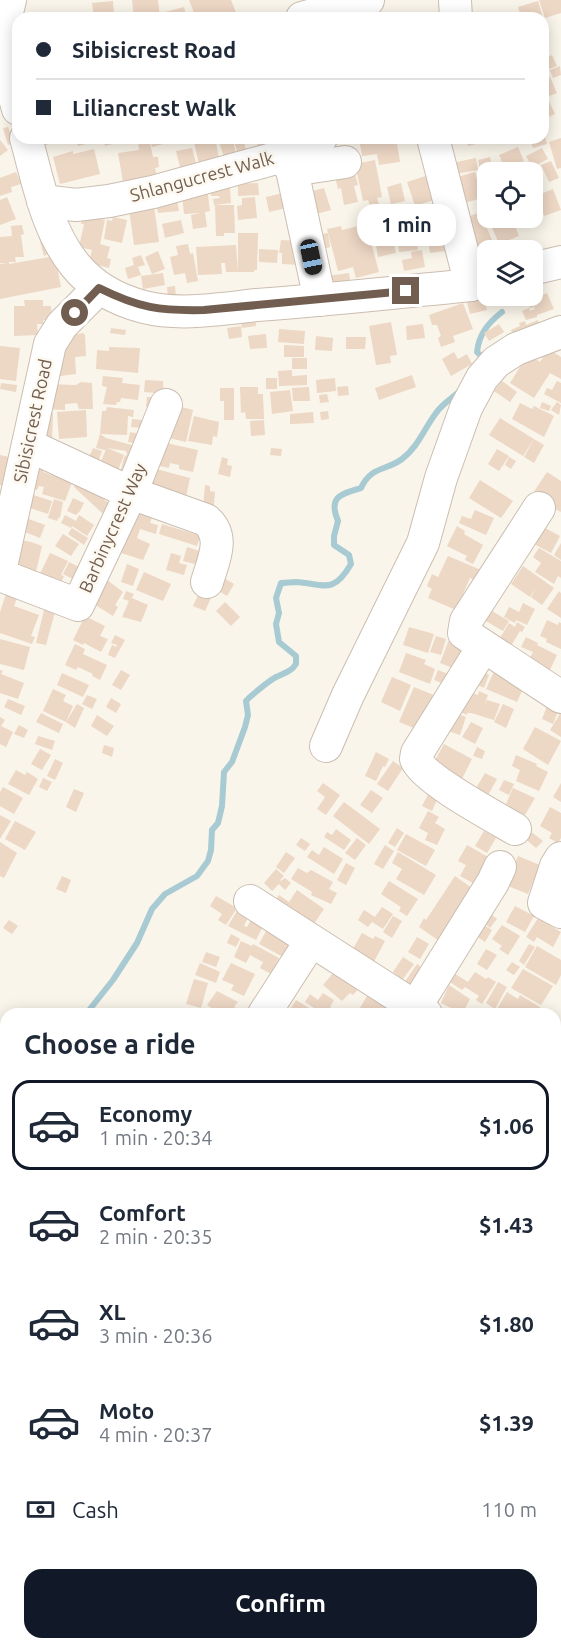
<!DOCTYPE html>
<meta charset="utf-8">
<style>
body{margin:0;font-family:Ubuntu,sans-serif;background:#f2f2f3;color:#1f2937;height:100vh;display:flex;flex-direction:column;font-size:22px;white-space:nowrap}
*{box-sizing:border-box;margin:0}
p{font-size:20px;color:#747a83}
.icon{flex:none;width:33px;height:33px;fill:none;stroke:currentColor;stroke-width:2;stroke-linecap:round;stroke-linejoin:round}
.map{position:relative;flex:1;overflow:hidden}
.sheet{position:absolute;left:0px;top:1008px;width:561px;height:642px;display:flex;flex-direction:column;background:#fff;border-radius:18px 18px 0 0;box-shadow:0 3px 15px #0003}
.sheet>*{flex:none}
.top-card{position:absolute;left:12px;top:12px;width:537px;height:132px;border-radius:18px;box-shadow:0 3px 15px #0003;display:grid;align-content:center;height:132px;padding:0 24px;background:#fff}
.fabs{position:absolute;left:477px;top:162px;display:grid;gap:12px}
.fabs a{display:grid;place-items:center;width:66px;height:66px;border-radius:12px;background:#fff;box-shadow:0 3px 15px #0003;font-size:30px}
.end{position:absolute;width:27px;height:27px;margin:-14px;border:8px solid #725e50;background:#fff;box-shadow:0 0 0 3px #fff}
.from{border-radius:50%}
.bubble{position:absolute;height:42px;border-radius:18px;background:#fff;box-shadow:0 3px 15px #0003;font-size:20px;font-weight:600;line-height:42px;text-align:center}
.car{position:absolute;width:18px;height:36px;margin:-18px -9px;border-radius:8px;box-shadow:0 0 4px 2px #0007;background:linear-gradient(#222 24%,#8ab4d8 0 40%,#222 0 76%,#8ab4d8 0 86%,#222 0)}
.top-card b{display:flex;align-items:center;gap:21px;height:57px;font-size:22px}
.top-card b+b{border-top:2px solid #e0e1e3}
.top-card i{width:15px;height:15px;background:#1f2937}
ul{padding:0;list-style:none}
li{display:flex;align-items:center;gap:18px;height:90px;margin:0 12px 9px;padding:0 12px;border:3px solid transparent;border-radius:18px}
li div{flex:1}
li b{display:block;font-size:22px}
li em{font-style:normal;font-weight:600}
li.on{border-color:#111827}
li>.icon{width:54px;height:54px;stroke-width:1.5}
h2{padding:0 24px;font-size:27px;line-height:72px}
.pay{display:flex;align-items:center;gap:15px;height:66px;padding:0 24px;font-size:22px}
.pay p{margin-inline-start:auto}
.cta{display:flex;gap:12px;margin-top:auto;padding:12px 24px}
.cta a{flex:1;height:69px;border-radius:18px;background:#111827;color:#fff;font-size:24px;font-weight:600;line-height:69px;text-align:center}
.map>svg:first-child{display:block}
.lines{fill:none;stroke-linecap:round;stroke-linejoin:round}
.stream{stroke:#a8cad3;stroke-width:6}
.building{fill:#edd7c5}
.minor-casing{stroke:#cbbeb1;stroke-width:34}
.minor{stroke:#fff;stroke-width:32}
.route{stroke:#725e50;stroke-width:8}
.labels{text-anchor:middle;stroke-width:5;stroke-linejoin:round;paint-order:stroke}
.street-label{font-size:18px;fill:#725e50;stroke:#fdf9f0}
</style>
<div class="map">
<svg width="561" height="1650" viewBox="0 0 561 1650">
<rect width="100%" height="100%" fill="#faf5ea"/>
<g class="lines">
<g class="stream">
<path d="M482,362V357L477,352C479,334 488,323 502,312"/>
<path d="M86,1014L113,980L137,943L152,909L165,894L197,876L208,861L211,850L212,830L218,823L222,806L224,772L232,762L245,727L248,715L246,701C249,697 270,680 276,677C284,673 291,672 296,664V656L279,642L276,624L279,613L276,598L281,583C286,583 291,582 296,582C324,584 333,595 351,564L349,555L334,545V536L338,521C328,497 340,494 361,488C371,466 386,471 402,459C418,447 424,429 436,413C442,404 452,398 460,391"/>
<polyline points="0,1222 6,1213"/>
<polyline points="555,1332 561,1334"/>
<polyline points="0,1369 6,1368"/>
</g>
</g>
<g class="building">
<polygon points="132,0 158,0 160,18 134,18"/>
<polygon points="189,0 231,0 237,15 229,18 196,18"/>
<polygon points="539,0 561,0 561,13 545,18"/>
<polygon points="113,1 114,13 123,12 123,18 94,18 92,3"/>
<polygon points="538,1 543,18 521,18 518,7"/>
<polygon points="184,7 187,18 167,18 165,12"/>
<polygon points="420,13 422,18 401,18 401,17"/>
<polygon points="552,55 557,66 543,71 543,59"/>
<polygon points="560,66 561,75 553,78 550,70"/>
<polygon points="550,77 557,93 547,97 555,114 544,119 543,80"/>
<polygon points="8,127 14,143 8,145 3,128"/>
<polygon points="545,137 547,144 533,148 531,142"/>
<polygon points="40,138 66,138 43,146"/>
<polygon points="76,138 101,138 102,140 78,146"/>
<polygon points="103,138 118,138 119,142 105,146"/>
<polygon points="149,138 153,157 158,157 159,167 155,168 157,176 123,182 118,153 139,150 138,140"/>
<polygon points="150,138 166,138 167,143 152,147"/>
<polygon points="193,138 215,138 221,168 201,173"/>
<polygon points="218,138 232,138 238,160 226,164"/>
<polygon points="233,138 243,138 246,150 255,147 258,155 241,164"/>
<polygon points="262,138 266,138 269,147 259,150 256,140"/>
<polygon points="359,138 367,138 368,144 375,143 374,138 396,138 400,162 379,165 377,154 362,156"/>
<polygon points="466,138 495,138 495,139 468,146"/>
<polygon points="561,138 561,168 557,169 549,142"/>
<polygon points="0,140 8,150 0,156"/>
<polygon points="518,147 524,161 505,169 499,155"/>
<polygon points="192,148 197,167 181,171 176,151"/>
<polygon points="542,148 548,159 532,167 526,156"/>
<polygon points="94,149 100,174 60,184 53,157 73,151 73,154"/>
<polygon points="490,157 493,169 499,168 500,172 488,172 488,182 483,183 478,160"/>
<polygon points="476,158 478,170 449,175 447,164"/>
<polygon points="375,160 382,197 377,198 379,204 370,206 368,200 363,201 355,164"/>
<polygon points="551,161 559,178 549,182 541,165"/>
<polygon points="524,163 528,172 539,168 542,176 535,179 532,172 507,172 506,170"/>
<polygon points="353,167 358,185 354,186 358,202 344,205 341,188 338,189 334,172"/>
<polygon points="16,172 21,184 11,187 12,192 0,196 0,178"/>
<polygon points="475,172 482,198 461,204 457,177"/>
<polygon points="432,174 440,198 415,206 407,182"/>
<polygon points="258,183 259,195 238,196 238,184"/>
<polygon points="401,183 405,201 391,204 387,187"/>
<polygon points="207,187 210,211 205,212 207,227 193,229 191,215 201,213 184,214 182,195"/>
<polygon points="210,187 219,189 230,188 231,203 214,205 213,199 220,198 219,196 211,196"/>
<polygon points="324,188 331,210 312,215 305,193"/>
<polygon points="553,189 561,210 544,216 536,196"/>
<polygon points="283,193 286,208 269,212 266,197"/>
<polygon points="176,194 179,211 158,213 155,197"/>
<polygon points="7,197 16,219 0,225 0,200"/>
<polygon points="255,197 257,218 238,220 237,206 242,205 242,198"/>
<polygon points="215,205 234,205 235,233 224,233 224,236 216,236"/>
<polygon points="154,206 159,242 134,245 129,209"/>
<polygon points="532,209 537,218 522,226 517,218 532,218"/>
<polygon points="480,212 495,247 479,253 464,219"/>
<polygon points="83,215 105,220 100,244 110,247 107,258 111,259 109,268 89,263 92,250 79,247 84,224 81,224"/>
<polygon points="113,217 127,220 122,243 104,239 107,220 112,221"/>
<polygon points="413,218 414,226 405,227 403,219"/>
<polygon points="488,218 512,218 519,236 499,244"/>
<polygon points="181,220 184,233 165,238 162,224"/>
<polygon points="389,222 396,253 378,257 376,245 372,246 379,272 356,278 353,267 338,271 327,229 341,226 342,230 366,224 370,240 368,226"/>
<polygon points="450,224 454,250 430,253 426,227"/>
<polygon points="22,225 24,234 21,235 24,257 15,257 16,262 9,262 9,264 55,256 61,287 0,299 0,264 7,263 0,263 0,237 12,236 11,226"/>
<polygon points="416,232 418,250 399,252 398,238 413,236 413,233"/>
<polygon points="238,233 258,233 257,270 254,270 254,272 238,272"/>
<polygon points="328,233 330,247 323,249 327,276 349,273 350,280 320,291 310,236"/>
<polygon points="45,236 50,253 44,256 39,238"/>
<polygon points="281,240 301,241 300,265 282,264 282,253 279,253"/>
<polygon points="188,244 190,254 193,253 198,281 187,283 185,273 174,275 170,257 178,255 176,246"/>
<polygon points="236,245 238,272 226,272 225,263 221,263 222,274 198,275 196,247"/>
<polygon points="259,249 278,250 277,263 259,262"/>
<polygon points="422,250 425,267 404,271 402,260 412,258 411,252"/>
<polygon points="158,251 165,269 152,274 145,257"/>
<polygon points="141,255 145,265 138,267 141,275 128,279 125,268 134,265 132,258"/>
<polygon points="163,273 165,285 143,289 141,276"/>
<polygon points="175,286 176,297 168,298 167,287"/>
<polygon points="547,293 554,309 537,315 537,317 526,320 522,311 529,308 530,311 535,309 534,307 530,308 527,301"/>
<polygon points="484,298 487,310 470,314 467,302"/>
<polygon points="24,300 43,300 43,306 51,306 52,320 43,320 44,324 37,324 38,335 14,336 14,306 25,306"/>
<polygon points="463,303 473,329 453,336 455,342 441,347 438,338 441,336 437,325 432,325 429,315"/>
<polygon points="255,315 256,326 242,328 240,317"/>
<polygon points="538,320 541,331 514,339 511,330 520,326 519,323 525,321 526,325"/>
<polygon points="391,322 397,355 390,356 391,363 376,365 369,326"/>
<polygon points="423,324 425,338 407,340 406,326"/>
<polygon points="499,324 504,332 489,341 484,333"/>
<polygon points="241,326 242,337 229,339 227,328"/>
<polygon points="111,328 126,330 125,335 110,333"/>
<polygon points="279,329 305,331 304,344 278,342"/>
<polygon points="83,333 85,335 86,356 75,357 76,374 53,377 69,336"/>
<polygon points="266,334 267,348 250,349 248,336"/>
<polygon points="316,336 333,338 332,351 315,350"/>
<polygon points="346,337 366,337 365,349 346,349"/>
<polygon points="284,345 304,346 304,357 284,357"/>
<polygon points="0,346 20,348 16,381 0,379"/>
<polygon points="109,347 140,348 138,373 96,369 97,350 109,351"/>
<polygon points="548,349 561,357 561,379 550,373 534,398 510,383 528,354 540,362"/>
<polygon points="454,352 458,359 467,354 472,364 451,376 442,359"/>
<rect x="292" y="358" width="15" height="11"/>
<polygon points="292,370 292,376 307,375 307,385 279,386 278,371"/>
<polygon points="412,375 416,387 379,400 375,388"/>
<polygon points="103,376 123,378 122,383 140,385 138,400 121,398 120,402 117,402 116,405 103,404 107,387 102,386"/>
<rect x="266" y="378" width="11" height="11"/>
<polygon points="335,378 336,391 317,393 316,380"/>
<polygon points="145,380 163,381 164,398 157,407 146,407 147,397 156,397 156,393 144,392"/>
<polygon points="502,381 517,392 510,402 494,391"/>
<polygon points="557,381 561,383 561,403 544,394 547,388 552,390"/>
<polygon points="81,382 92,383 93,409 79,409 77,403 65,404 65,410 44,409 47,384 76,385"/>
<polygon points="1,383 17,385 16,392 0,389"/>
<polygon points="348,386 349,395 338,396 337,387"/>
<polygon points="240,387 258,387 258,394 263,394 264,419 246,419 245,412 241,413"/>
<polygon points="309,387 310,401 293,401 292,388"/>
<polygon points="220,388 234,388 234,420 224,420 224,401 220,401"/>
<polygon points="290,390 293,411 272,414 270,392"/>
<polygon points="327,394 329,402 320,403 319,395"/>
<polygon points="542,402 551,406 549,411 540,408"/>
<polygon points="557,402 561,405 559,415 551,410"/>
<polygon points="520,403 532,409 534,406 554,416 544,437 512,419"/>
<polygon points="171,404 193,410 186,442 165,437"/>
<polygon points="107,407 134,410 133,417 128,416 127,435 100,434 102,411 106,411"/>
<polygon points="86,410 87,437 59,439 57,412"/>
<polygon points="328,411 329,419 321,420 320,412"/>
<polygon points="313,412 314,423 290,424 290,414"/>
<polygon points="43,413 53,413 52,442 43,442"/>
<polygon points="194,416 219,422 217,437 213,436 212,445 188,441"/>
<polygon points="500,418 534,439 523,456 489,435"/>
<polygon points="132,419 142,420 141,428 131,427"/>
<polygon points="264,420 265,435 251,436 250,421"/>
<polygon points="130,432 140,434 146,445 128,442"/>
<polygon points="100,434 106,438 135,446 135,460 119,478 124,457 127,455 126,451 107,448 124,455 115,478 97,471 106,449 105,450 96,448"/>
<polygon points="534,439 544,445 534,463 524,457"/>
<polygon points="161,442 198,450 193,472 179,469 179,465 170,463 169,468 155,465"/>
<polygon points="93,448 102,451 95,471 85,467"/>
<polygon points="271,448 282,449 281,456 270,455"/>
<polygon points="497,449 509,456 499,471 488,464"/>
<polygon points="36,453 46,464 43,472 62,479 66,469 76,472 65,501 42,494 44,487 39,486 37,490 25,486"/>
<polygon points="0,455 18,459 11,488 0,485"/>
<polygon points="222,457 228,459 227,465 232,466 230,477 218,474"/>
<polygon points="509,457 516,461 511,469 505,465"/>
<polygon points="145,466 190,478 185,502 139,494"/>
<polygon points="547,472 561,481 561,512 555,509 554,511 531,496"/>
<polygon points="79,479 107,496 104,500 118,509 112,518 101,512 74,487"/>
<polygon points="480,480 513,501 501,518 469,498"/>
<polygon points="205,485 210,486 210,491 215,492 213,514 203,507"/>
<polygon points="24,492 52,501 48,514 30,508"/>
<polygon points="73,498 84,503 80,511 76,515 67,511"/>
<polygon points="54,499 63,502 60,518 59,517 57,521 48,518"/>
<polygon points="132,499 153,514 150,523 158,525 156,534 140,529 137,538 150,544 143,560 118,552"/>
<polygon points="475,510 494,518 486,535 459,523 462,516 471,519"/>
<polygon points="18,515 45,525 40,538 22,531"/>
<polygon points="65,515 76,521 79,515 94,525 87,536 72,526 71,528 61,523"/>
<polygon points="162,524 200,536 197,546 159,534"/>
<polygon points="457,526 465,531 464,534 483,545 473,564 465,560 467,556 447,546"/>
<polygon points="543,527 560,536 551,553 534,544"/>
<polygon points="72,528 88,538 84,545 68,534"/>
<polygon points="63,534 79,544 71,556 55,546"/>
<polygon points="11,538 31,542 42,546 35,576 15,571"/>
<polygon points="561,543 561,560 554,555"/>
<polygon points="187,547 206,553 203,563 196,561 195,564 183,561"/>
<polygon points="539,548 561,561 561,578 558,576 554,584 535,572 541,563 533,557"/>
<polygon points="50,553 68,561 61,575 64,576 58,590 37,580"/>
<polygon points="171,553 181,556 179,563 187,565 184,575 166,570"/>
<polygon points="448,556 481,570 476,581 470,578 456,610 428,598 432,589 427,586 432,574 438,577"/>
<polygon points="69,562 87,571 81,583 63,574"/>
<polygon points="127,564 139,569 133,586 121,582"/>
<polygon points="523,566 554,588 542,605 531,597 537,586 530,597 511,584"/>
<polygon points="144,572 171,584 163,601 136,590"/>
<polygon points="103,577 123,592 115,605 118,607 113,616 92,603"/>
<polygon points="224,578 234,584 227,596 217,590"/>
<polygon points="7,591 18,595 14,606 39,615 31,636 35,637 32,644 0,633 0,612"/>
<polygon points="126,591 134,594 132,598 148,605 141,622 122,617 129,601 123,599"/>
<polygon points="559,591 561,593 561,618 547,609"/>
<polygon points="199,593 211,598 205,611 193,606"/>
<polygon points="47,598 58,601 46,645 36,643"/>
<polygon points="225,602 240,617 231,626 216,611"/>
<polygon points="523,603 535,609 527,625 516,620 515,623 504,617 509,607 519,612"/>
<polygon points="485,607 509,621 503,631 479,617"/>
<polygon points="85,616 105,626 100,636 108,639 101,652 84,643 83,645 73,640"/>
<polygon points="547,620 558,625 559,622 561,623 561,649 546,642 547,639 540,636"/>
<polygon points="517,622 525,627 522,632 520,631 511,646 494,648 509,623 515,627"/>
<polygon points="409,627 434,634 428,653 403,645"/>
<polygon points="115,635 125,640 115,658 108,655 112,645 116,647 117,645 111,643"/>
<polygon points="436,636 446,639 441,655 430,652"/>
<polygon points="450,637 474,646 463,672 440,663"/>
<polygon points="526,637 538,643 537,645 557,655 546,678 525,668 533,652 521,647"/>
<polygon points="0,639 30,647 24,670 0,664"/>
<polygon points="75,644 85,649 83,654 107,665 100,680 92,676 93,674 78,667 76,670 65,665"/>
<polygon points="406,653 426,660 424,664 435,669 430,684 399,672"/>
<polygon points="496,667 527,680 517,702 486,689"/>
<polygon points="0,670 3,671 1,674 24,683 18,699 0,693"/>
<polygon points="121,670 130,675 121,690 112,685"/>
<polygon points="438,670 448,674 444,684 434,680"/>
<polygon points="479,670 489,675 484,688 474,683"/>
<polygon points="62,673 89,685 83,697 57,685"/>
<polygon points="392,677 411,685 400,711 381,702"/>
<polygon points="414,687 441,698 426,733 399,722"/>
<polygon points="53,689 66,695 63,701 73,706 66,722 43,711"/>
<polygon points="466,690 478,695 479,691 488,695 484,707 487,700 500,704 494,720 471,713 467,713 467,715 458,711"/>
<polygon points="87,695 97,699 92,709 82,704"/>
<polygon points="111,698 121,704 116,713 106,707"/>
<polygon points="8,699 25,706 21,715 4,707"/>
<polygon points="77,704 84,708 75,728 66,722"/>
<polygon points="503,704 514,709 506,728 494,722"/>
<polygon points="548,704 559,709 553,724 542,719"/>
<polygon points="561,712 561,737 550,730"/>
<polygon points="41,713 63,724 59,733 36,722"/>
<polygon points="454,713 466,717 460,735 448,731"/>
<polygon points="97,715 114,726 107,736 91,726"/>
<polygon points="0,717 5,720 1,726 13,732 6,747 0,744"/>
<polygon points="471,722 483,728 475,744 462,737"/>
<polygon points="19,725 28,730 24,738 14,734"/>
<polygon points="535,727 561,741 548,765 523,749"/>
<polygon points="38,736 55,741 52,750 35,744"/>
<polygon points="444,744 472,759 460,783 431,768"/>
<polygon points="104,745 114,748 112,757 102,753"/>
<polygon points="477,747 485,751 482,759 473,756"/>
<polygon points="40,749 51,755 42,770 31,764"/>
<polygon points="376,752 389,759 385,767 383,766 376,781 365,776"/>
<polygon points="516,755 537,764 536,766 548,772 539,791 516,781 520,770 512,766"/>
<polygon points="55,759 63,763 55,780 47,776"/>
<polygon points="393,761 403,768 388,791 377,784"/>
<polygon points="16,770 25,775 27,772 38,779 29,795 8,784"/>
<polygon points="485,773 497,779 487,797 475,790"/>
<polygon points="43,778 52,782 47,791 39,787"/>
<polygon points="504,780 514,784 509,795 499,790"/>
<polygon points="323,783 340,795 326,815 317,809 325,797 317,791"/>
<polygon points="561,783 561,802 553,797"/>
<polygon points="3,787 23,798 14,814 0,806 0,792"/>
<polygon points="513,788 535,798 525,815 506,804"/>
<polygon points="74,789 84,793 76,812 66,807"/>
<polygon points="371,790 383,798 372,813 360,805"/>
<polygon points="429,793 438,797 432,811 422,806"/>
<polygon points="344,802 380,829 369,844 333,816"/>
<polygon points="550,807 561,813 561,838 558,843 549,838 552,833 540,826"/>
<polygon points="428,811 439,817 435,823 445,829 437,845 425,840 428,833 419,828"/>
<polygon points="0,815 11,821 0,839"/>
<polygon points="15,821 36,832 25,850 5,839"/>
<polygon points="397,828 404,833 395,847 388,843"/>
<polygon points="336,829 351,840 344,850 324,837 327,832 332,835"/>
<polygon points="529,830 543,841 536,848 523,837"/>
<polygon points="484,831 496,838 487,853 475,846"/>
<polygon points="406,834 435,850 426,866 397,850"/>
<polygon points="301,838 310,844 305,851 296,845"/>
<polygon points="357,838 366,845 355,860 345,853"/>
<polygon points="0,842 17,853 4,878 0,876"/>
<polygon points="385,845 394,851 383,869 374,864"/>
<polygon points="467,845 497,862 482,888 460,876 466,865 458,861"/>
<polygon points="324,847 343,859 334,874 307,857 312,850 319,855"/>
<polygon points="286,852 295,858 284,873 276,867"/>
<polygon points="398,852 436,875 424,895 396,879 402,869 392,863"/>
<polygon points="518,856 540,865 528,894 496,881 513,869"/>
<polygon points="346,863 355,868 346,885 337,880"/>
<polygon points="298,868 307,873 311,870 333,882 329,889 337,893 331,904 311,895 312,892 291,879"/>
<polygon points="276,869 284,876 280,880 281,881 285,878 291,883 285,890 279,884 272,891 264,883"/>
<polygon points="62,876 71,880 66,893 56,889"/>
<polygon points="455,876 476,891 442,943 419,927 424,918 426,920"/>
<polygon points="389,881 418,899 407,916 399,911 401,907 381,894"/>
<polygon points="297,890 324,909 309,931 272,906 279,895 289,902"/>
<polygon points="216,896 237,908 226,925 218,920 222,914 210,906"/>
<polygon points="515,906 534,916 525,932 506,922"/>
<polygon points="382,907 393,914 383,929 372,922 368,927 358,920 364,910 375,917"/>
<polygon points="238,909 249,915 244,926 247,927 251,920 263,926 256,940 228,926"/>
<polygon points="486,910 497,919 490,928 479,919"/>
<polygon points="540,915 551,922 549,925 561,932 553,947 537,937 534,942 526,937"/>
<polygon points="393,916 402,921 392,938 383,932"/>
<polygon points="9,920 18,926 12,934 3,928"/>
<polygon points="477,921 492,930 485,942 470,932"/>
<polygon points="270,924 296,937 285,958 259,944"/>
<polygon points="502,925 520,936 508,955 499,949 502,946 492,939"/>
<polygon points="362,933 373,939 375,936 385,941 370,969 359,963 364,955 353,949"/>
<polygon points="231,934 240,939 236,947 227,943"/>
<polygon points="417,937 429,944 420,959 408,952"/>
<polygon points="241,941 252,946 253,944 279,958 271,974 260,968 263,962 250,955 246,963 234,957"/>
<polygon points="529,944 535,947 524,965 519,961"/>
<polygon points="537,946 561,960 561,975 556,985 525,967"/>
<polygon points="486,949 497,955 487,970 477,964"/>
<polygon points="206,952 220,957 216,967 202,962"/>
<polygon points="403,957 414,964 400,983 394,979 397,975 393,972"/>
<polygon points="512,962 520,967 514,975 506,970"/>
<polygon points="200,963 220,972 216,983 195,975"/>
<polygon points="231,963 255,974 244,996 231,990 234,985 222,980"/>
<polygon points="417,964 428,972 415,991 404,983"/>
<polygon points="339,966 361,986 353,995 350,993 342,1001 323,985"/>
<polygon points="447,969 468,982 475,972 486,979 488,977 496,982 482,1004 476,1000 479,996 476,994 465,987 462,990 442,977"/>
<polygon points="523,969 553,986 541,1005 511,988"/>
<polygon points="194,979 208,983 201,1008 186,1004"/>
<polygon points="498,982 507,987 495,1009 486,1003"/>
<polygon points="449,985 470,999 462,1014 456,1014 457,1011 441,1003"/>
<polygon points="217,991 238,1002 234,1007 238,1009 234,1014 220,1014 207,1005"/>
<polygon points="507,992 518,999 520,995 540,1007 536,1014 506,1014 497,1009"/>
<polygon points="323,993 334,1000 330,1007 338,1012 337,1014 323,1014 305,1002 310,994 318,1000"/>
<polygon points="383,993 399,1014 371,1014 360,1008 367,996 378,1002"/>
<polygon points="296,1000 309,1008 306,1014 287,1014"/>
<polygon points="3,1125 6,1128 6,1145 0,1141 0,1129"/>
<polygon points="5,1434 6,1451 4,1452 0,1446 0,1437"/>
<polygon points="0,1553 6,1558 6,1573 0,1568"/>
<polygon points="0,1581 6,1584 6,1592 3,1597 0,1596"/>
<polygon points="0,1616 6,1620 6,1625 2,1632 0,1631"/>
<polygon points="131,1644 136,1644 139,1650 118,1650"/>
<polygon points="151,1644 171,1644 174,1650 151,1650 148,1645"/>
<polygon points="285,1644 300,1644 303,1650 280,1650 279,1647"/>
</g>
<g class="lines">
<defs>
<g id="minor">
<path d="M10,0C0,36 8,74 18,109"/>
<polyline points="455,0 456,18"/>
<polyline points="302,18 368,0"/>
<path d="M26,138C38,181 46,229 75,265C92,286 117,300 144,307C180,316 220,309 257,305C328,300 399,292 471,285L488,281"/>
<polyline points="433,138 471,285"/>
<path d="M283,156C287,143 309,141 321,138"/>
<polyline points="292,170 345,162"/>
<polyline points="43,201 76,205 109,201 153,192 283,156 292,170 320,300"/>
<polyline points="532,269 561,262"/>
<path d="M28,445L131,493L206,520C226,537 213,561 207,582"/>
<polyline points="539,508 466,621 464,633 561,697"/>
<polyline points="0,571 50,344 62,325 99,288"/>
<polyline points="0,575 78,605 131,493 166,405"/>
<path d="M483,647L417,753L416,759C423,779 495,817 515,829"/>
<polyline points="326,746 348,695 423,543 441,478 466,408 482,378 496,362 516,349 561,332"/>
<polyline points="561,858 556,866 544,903 561,912"/>
<polyline points="250,901 426,1014"/>
<polyline points="264,1014 311,941"/>
<polyline points="411,1014 493,882 500,867"/>
<polyline points="555,1068 561,1060"/>
<polyline points="555,1522 561,1525"/>
<polyline points="555,1559 561,1548"/>
<polyline points="445,1644 457,1650"/>
<polyline points="36,1650 38,1644"/>
<polyline points="235,1650 248,1644"/>
<polyline points="505,1650 508,1644"/>
</g>
</defs>
<use href="#minor" class="minor-casing"/>
<use href="#minor" class="minor"/>
</g>
<g class="lines">
<path class="route" d="M75,313L99,288C139,308 160,311 204,310L406,291"/>
</g>
<g class="labels">
<g class="street-label">
<text transform="translate(202 177) rotate(-15)" y="6">Shlangucrest Walk</text>
<text transform="translate(33 421) rotate(-78)" y="6">Sibisicrest Road</text>
<text transform="translate(113 528) rotate(-66)" y="6">Barbinycrest Way</text>
</g>
</g>
</svg>
<div class="fabs">
<a><svg class="icon" aria-label="locate" viewBox="0 0 24 24"><circle cx="12" cy="12" r="6"/><path d="M12 2v4M12 18v4M2 12h4M18 12h4"/></svg></a>
<a><svg class="icon" aria-label="layers" viewBox="0 0 24 24"><path d="M12 4l9 5-9 5-9-5zM3 14l9 5 9-5"/></svg></a>
</div>
<i class="end from" style="left:75px;top:313px"></i>
<i class="end" style="left:406px;top:291px"></i>
<div class="bubble" style="left:357px;top:204px;width:99px">1 min</div>
<i class="car" style="left:311px;top:257px;rotate:168deg"></i>
<div class="top-card">
<b><i class="from"></i>Sibisicrest Road</b>
<b><i></i>Liliancrest Walk</b>
</div>
<section class="sheet">
<h2>Choose a ride</h2>
<ul>
<li class="on"><svg class="icon" aria-label="car" viewBox="0 0 24 24"><path d="M5 17H2v-5l4-1 3-4h7l3 4 3 1v5h-3M9 17h6M6 11h13"/><circle cx="7" cy="17" r="2"/><circle cx="17" cy="17" r="2"/></svg><div><b>Economy</b><p>1 min · 20:34</p></div><em>$1.06</em></li>
<li><svg class="icon" aria-label="car" viewBox="0 0 24 24"><path d="M5 17H2v-5l4-1 3-4h7l3 4 3 1v5h-3M9 17h6M6 11h13"/><circle cx="7" cy="17" r="2"/><circle cx="17" cy="17" r="2"/></svg><div><b>Comfort</b><p>2 min · 20:35</p></div><em>$1.43</em></li>
<li><svg class="icon" aria-label="car" viewBox="0 0 24 24"><path d="M5 17H2v-5l4-1 3-4h7l3 4 3 1v5h-3M9 17h6M6 11h13"/><circle cx="7" cy="17" r="2"/><circle cx="17" cy="17" r="2"/></svg><div><b>XL</b><p>3 min · 20:36</p></div><em>$1.80</em></li>
<li><svg class="icon" aria-label="car" viewBox="0 0 24 24"><path d="M5 17H2v-5l4-1 3-4h7l3 4 3 1v5h-3M9 17h6M6 11h13"/><circle cx="7" cy="17" r="2"/><circle cx="17" cy="17" r="2"/></svg><div><b>Moto</b><p>4 min · 20:37</p></div><em>$1.39</em></li>
</ul>
<div class="pay"><svg class="icon" aria-label="cash" viewBox="0 0 24 24"><path d="M3 7h18v10H3z"/><circle cx="12" cy="12" r="2"/></svg>Cash<p>110 m</p></div>
<div class="cta"><a>Confirm</a></div>
</section>
</div>
